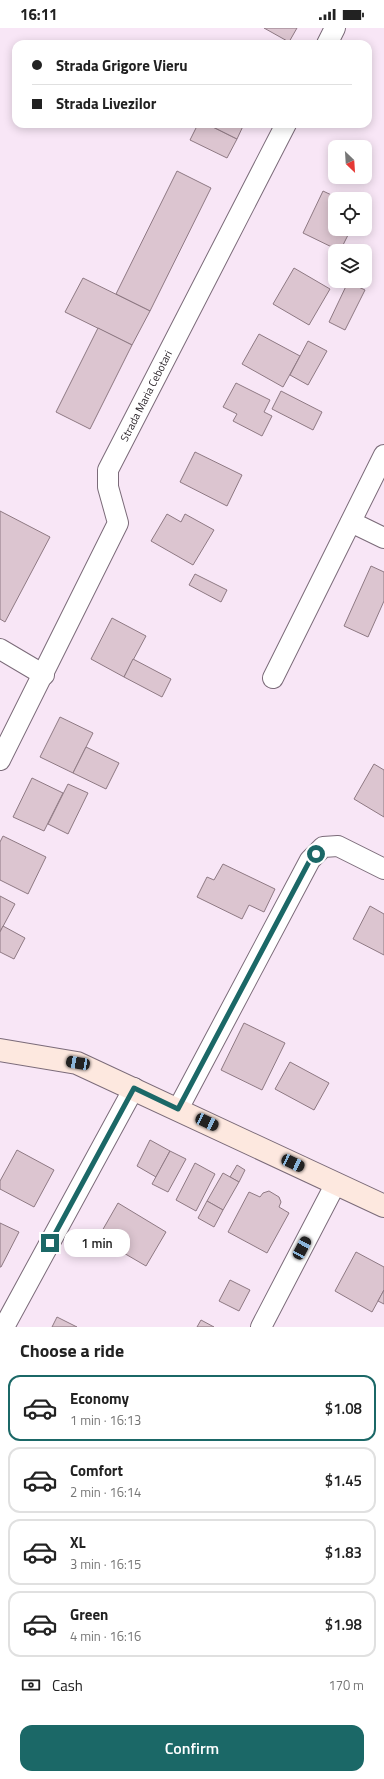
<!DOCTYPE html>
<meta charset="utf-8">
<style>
body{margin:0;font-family:"Titillium Web",sans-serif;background:#f2f2f2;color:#222;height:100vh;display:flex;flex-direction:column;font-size:15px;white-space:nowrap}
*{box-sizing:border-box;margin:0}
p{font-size:13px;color:#767676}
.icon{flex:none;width:22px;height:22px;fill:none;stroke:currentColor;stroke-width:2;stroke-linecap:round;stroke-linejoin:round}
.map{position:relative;height:1299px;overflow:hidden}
.side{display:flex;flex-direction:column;background:#fff;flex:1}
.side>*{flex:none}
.top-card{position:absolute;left:12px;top:12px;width:360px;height:88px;border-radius:12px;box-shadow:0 2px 10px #0003;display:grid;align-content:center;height:88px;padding:0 20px;background:#fff}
.needle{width:26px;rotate:155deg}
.fabs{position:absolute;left:328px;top:112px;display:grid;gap:8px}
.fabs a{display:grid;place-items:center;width:44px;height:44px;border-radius:8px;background:#fff;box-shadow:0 2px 10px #0003;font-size:20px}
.end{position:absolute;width:18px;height:18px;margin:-9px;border:5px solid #1b6867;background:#fff;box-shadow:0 0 0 2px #fff}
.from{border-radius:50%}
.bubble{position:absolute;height:28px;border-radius:12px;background:#fff;box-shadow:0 2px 10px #0003;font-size:13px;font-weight:600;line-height:28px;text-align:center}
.car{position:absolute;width:12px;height:24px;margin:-12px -6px;border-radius:5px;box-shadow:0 0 3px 1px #0007;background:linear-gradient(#222 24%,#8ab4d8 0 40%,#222 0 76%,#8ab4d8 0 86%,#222 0)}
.top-card b{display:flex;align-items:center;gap:14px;height:38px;font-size:15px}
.top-card b+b{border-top:1px solid #e0e0e0}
.top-card i{width:10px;height:10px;background:#222}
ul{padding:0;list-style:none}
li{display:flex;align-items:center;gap:12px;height:66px;margin:0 8px 6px;padding:0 12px;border:2px solid #e0e0e0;border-radius:12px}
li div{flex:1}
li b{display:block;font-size:15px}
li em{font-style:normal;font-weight:600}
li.active{border-color:#1b6867}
li>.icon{width:36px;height:36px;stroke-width:1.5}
h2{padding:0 20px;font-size:18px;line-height:48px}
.pay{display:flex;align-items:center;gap:10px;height:44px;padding:0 20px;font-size:15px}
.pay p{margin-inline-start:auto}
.action{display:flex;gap:8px;margin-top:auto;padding:8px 20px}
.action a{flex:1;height:46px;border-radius:12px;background:#1b6867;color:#fff;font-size:16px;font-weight:600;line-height:46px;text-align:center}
.status{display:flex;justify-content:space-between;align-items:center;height:28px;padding:0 20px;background:#fff;direction:ltr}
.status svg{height:11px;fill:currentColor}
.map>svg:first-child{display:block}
.building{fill:#dcc5d0;stroke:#8e7983}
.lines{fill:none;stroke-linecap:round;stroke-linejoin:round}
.street-casing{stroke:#7b6b79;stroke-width:22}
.secondary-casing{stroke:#7b6b79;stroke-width:24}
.street{stroke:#fff;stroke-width:20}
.secondary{stroke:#fde8df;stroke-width:22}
.route{stroke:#1b6867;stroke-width:5}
.labels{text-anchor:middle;stroke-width:3.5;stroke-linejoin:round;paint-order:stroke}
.street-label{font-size:11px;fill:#231c22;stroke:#fff}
</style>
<div class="status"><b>16:11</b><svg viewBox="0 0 49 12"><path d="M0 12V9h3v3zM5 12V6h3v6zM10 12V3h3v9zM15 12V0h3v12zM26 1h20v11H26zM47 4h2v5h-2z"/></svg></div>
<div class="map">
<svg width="384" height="1299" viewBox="0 0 384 1299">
<rect width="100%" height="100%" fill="#f8e6f6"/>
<g class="building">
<polygon points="264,0 297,0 289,14"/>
<polygon points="198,96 207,96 237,111 227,130 190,112"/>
<polygon points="207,96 244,96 237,111"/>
<polygon points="177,143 211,160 150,283 116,266"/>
<polygon points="323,163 340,171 335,171 335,201 351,201 340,223 303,205"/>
<polygon points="294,240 330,261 309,297 273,276"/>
<polygon points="83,250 150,283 132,317 65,284"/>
<polygon points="348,254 365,262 345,302 329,294"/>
<polygon points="98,300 132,317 90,401 56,384"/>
<polygon points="259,306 300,328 283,359 242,336"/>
<polygon points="308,313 327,323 308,357 290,347"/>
<polygon points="236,355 270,372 264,384 272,388 262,408 233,393 237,386 223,379"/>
<polygon points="281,363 322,384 313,402 272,381"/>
<polygon points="195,424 242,447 227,478 180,454"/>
<polygon points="0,483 50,509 5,594 0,591"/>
<polygon points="167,486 181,494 185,486 214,502 193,537 151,513"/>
<polygon points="371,538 384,544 384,573 368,609 344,598"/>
<polygon points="195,546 227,562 221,574 189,557"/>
<polygon points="112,590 146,608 124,649 91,631"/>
<polygon points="133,631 171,651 162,669 124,649"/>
<polygon points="60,689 93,705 73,745 40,729"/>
<polygon points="86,719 119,735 106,761 73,745"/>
<polygon points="374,736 384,742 384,789 354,771"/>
<polygon points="32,750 63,765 44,803 13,789"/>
<polygon points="68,756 88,765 68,806 48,796"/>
<polygon points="3,808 46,829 28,866 0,852 0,814"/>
<polygon points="223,836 275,861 264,884 249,877 242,891 197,869 207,849 214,852"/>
<polygon points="0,868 15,876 0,904"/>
<polygon points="370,878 384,886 384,927 353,911"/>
<polygon points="3,898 25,910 14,931 0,924 0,904"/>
<polygon points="244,995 285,1015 262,1062 221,1042"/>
<polygon points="290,1034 329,1055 314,1082 275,1061"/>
<polygon points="150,1112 170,1123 156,1149 137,1138"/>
<polygon points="17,1122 54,1142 34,1179 0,1161 0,1153"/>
<polygon points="170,1123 186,1131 168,1164 152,1156"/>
<polygon points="195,1135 215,1146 196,1183 176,1172"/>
<polygon points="237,1137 245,1142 239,1154 230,1149"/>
<polygon points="223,1145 239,1154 223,1182 207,1173"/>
<polygon points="269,1163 279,1169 281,1174 279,1179 289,1185 267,1225 228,1204 249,1164 260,1169 263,1165"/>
<polygon points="207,1173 223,1182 214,1199 198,1190"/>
<polygon points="118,1175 166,1204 146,1238 98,1210"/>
<polygon points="0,1195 19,1204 1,1239 0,1239"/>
<polygon points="356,1224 384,1239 384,1262 372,1284 335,1263"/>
<polygon points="230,1252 250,1262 239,1283 219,1273"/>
<polygon points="384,1262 384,1276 378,1273"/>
<polygon points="57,1289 77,1299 52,1299"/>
<polygon points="201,1292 214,1299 197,1299"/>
</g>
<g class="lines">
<defs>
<g id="street">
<polyline points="327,16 335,0"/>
<polyline points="351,494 384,510"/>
<polyline points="0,621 44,647"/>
<polyline points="273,650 384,427"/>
<polyline points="0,732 118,495 108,459 108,442 286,96"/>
<polyline points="178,1081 310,832 323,819 338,818 384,841"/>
<polyline points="4,1299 134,1060"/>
<polyline points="261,1299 336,1155"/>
</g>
<polyline id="secondary" points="0,1022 77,1035 384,1178"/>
</defs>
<use href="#street" class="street-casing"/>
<use href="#secondary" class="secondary-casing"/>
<use href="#street" class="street"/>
<use href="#secondary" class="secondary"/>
</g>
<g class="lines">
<polyline class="route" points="50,1215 134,1060 178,1081 310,832 316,826"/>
</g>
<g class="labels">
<g class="street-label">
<text transform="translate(146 368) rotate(-63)" y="4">Strada Maria Cebotari</text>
</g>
</g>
</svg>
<div class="fabs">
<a><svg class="needle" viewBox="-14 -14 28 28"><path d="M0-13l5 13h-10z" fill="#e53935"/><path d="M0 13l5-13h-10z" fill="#767676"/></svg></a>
<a><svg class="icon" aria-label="locate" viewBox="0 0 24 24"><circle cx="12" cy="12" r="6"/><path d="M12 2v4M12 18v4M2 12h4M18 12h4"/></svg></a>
<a><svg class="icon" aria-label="layers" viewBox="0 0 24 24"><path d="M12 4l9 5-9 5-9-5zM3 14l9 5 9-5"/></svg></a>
</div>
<i class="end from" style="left:316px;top:826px"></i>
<i class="end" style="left:50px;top:1215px"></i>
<div class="bubble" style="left:64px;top:1201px;width:66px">1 min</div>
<i class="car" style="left:78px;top:1035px;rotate:280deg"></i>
<i class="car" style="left:207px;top:1094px;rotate:115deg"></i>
<i class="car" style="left:293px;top:1135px;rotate:115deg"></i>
<i class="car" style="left:302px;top:1220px;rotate:28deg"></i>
<div class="top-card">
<b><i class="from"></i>Strada Grigore Vieru</b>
<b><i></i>Strada Livezilor</b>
</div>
</div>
<section class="side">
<h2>Choose a ride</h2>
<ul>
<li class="active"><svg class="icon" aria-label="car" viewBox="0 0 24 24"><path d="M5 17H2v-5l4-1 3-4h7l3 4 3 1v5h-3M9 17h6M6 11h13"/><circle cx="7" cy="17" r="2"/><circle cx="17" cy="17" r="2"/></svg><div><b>Economy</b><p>1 min · 16:13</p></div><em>$1.08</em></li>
<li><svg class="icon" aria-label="car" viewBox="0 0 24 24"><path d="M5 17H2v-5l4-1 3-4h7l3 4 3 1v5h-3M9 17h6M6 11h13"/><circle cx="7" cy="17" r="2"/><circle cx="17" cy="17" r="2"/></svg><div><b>Comfort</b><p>2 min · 16:14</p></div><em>$1.45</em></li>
<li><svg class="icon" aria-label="car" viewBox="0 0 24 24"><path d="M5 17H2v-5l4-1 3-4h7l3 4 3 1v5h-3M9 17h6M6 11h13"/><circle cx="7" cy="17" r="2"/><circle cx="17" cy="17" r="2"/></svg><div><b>XL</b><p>3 min · 16:15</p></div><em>$1.83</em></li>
<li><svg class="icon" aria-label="car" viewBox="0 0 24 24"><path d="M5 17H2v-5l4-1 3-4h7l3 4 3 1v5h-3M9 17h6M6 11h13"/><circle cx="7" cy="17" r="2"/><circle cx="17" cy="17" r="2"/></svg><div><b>Green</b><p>4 min · 16:16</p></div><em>$1.98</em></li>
</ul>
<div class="pay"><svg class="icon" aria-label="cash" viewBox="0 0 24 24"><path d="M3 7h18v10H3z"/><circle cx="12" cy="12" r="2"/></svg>Cash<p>170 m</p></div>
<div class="action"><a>Confirm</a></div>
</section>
